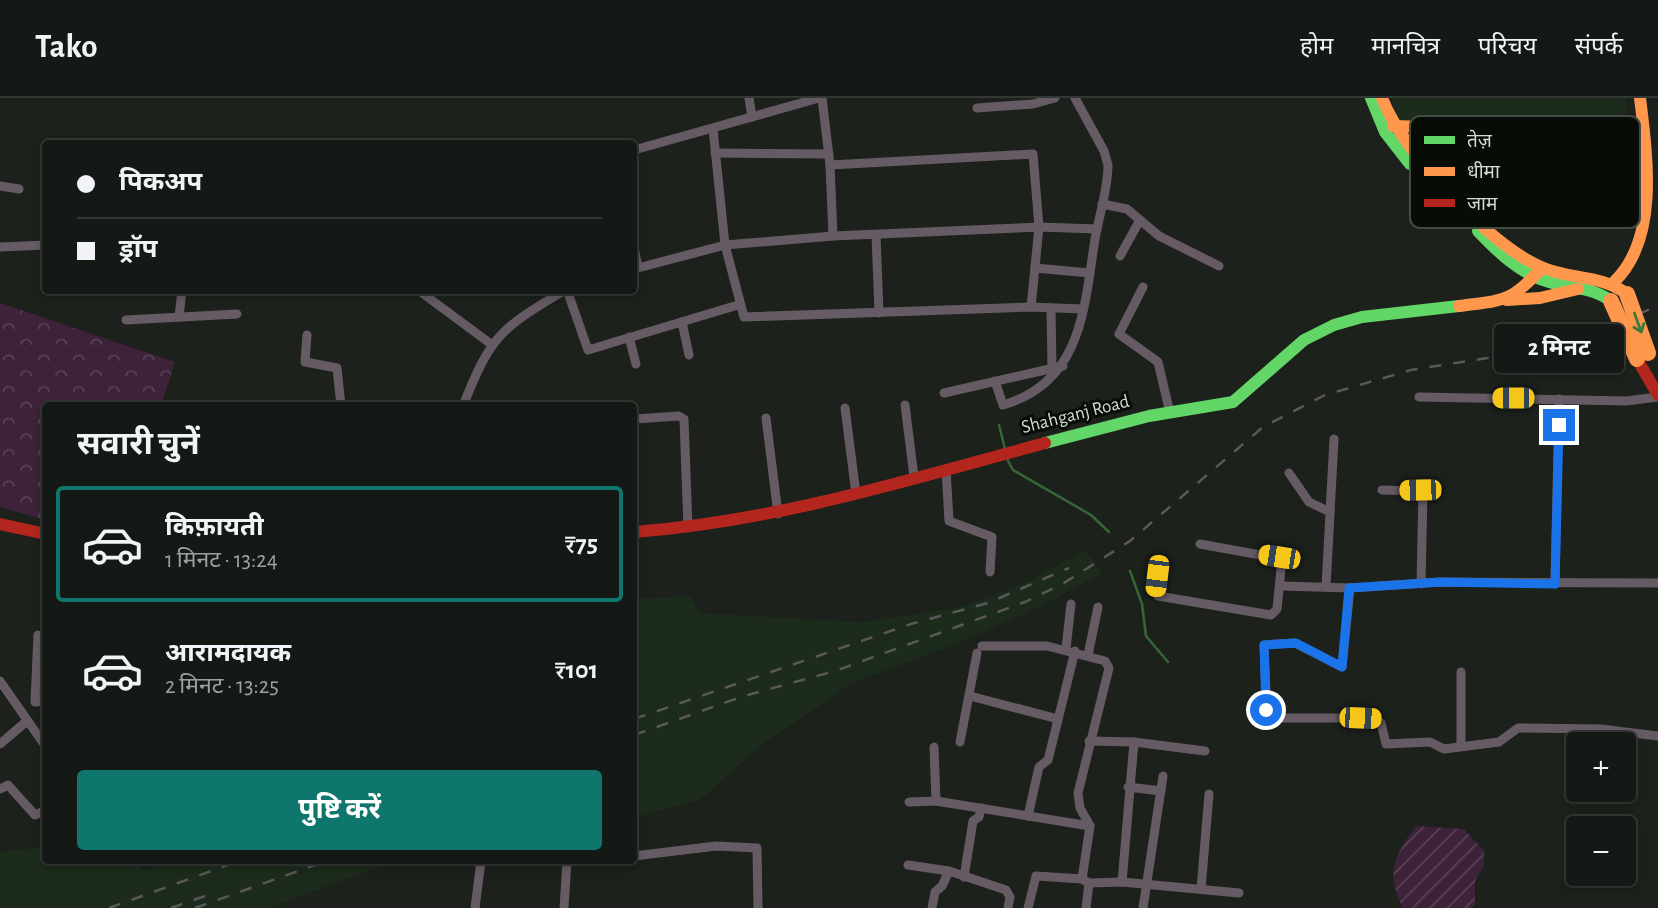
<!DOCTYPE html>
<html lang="hi">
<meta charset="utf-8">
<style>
body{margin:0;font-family:"Alegreya Sans","Noto Sans Devanagari",sans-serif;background:#1e221e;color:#f1f3f6;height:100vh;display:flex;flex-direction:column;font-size:26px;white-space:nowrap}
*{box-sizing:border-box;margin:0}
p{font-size:23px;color:#9da0a0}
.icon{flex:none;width:38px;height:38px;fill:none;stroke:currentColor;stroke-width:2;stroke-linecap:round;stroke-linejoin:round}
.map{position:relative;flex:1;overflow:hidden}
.side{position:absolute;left:42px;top:304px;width:595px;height:462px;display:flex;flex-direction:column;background:#151915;border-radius:7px;box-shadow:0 4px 10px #0003,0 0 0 2px #343834}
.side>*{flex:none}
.guide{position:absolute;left:42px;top:42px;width:595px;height:154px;border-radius:7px;box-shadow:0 4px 10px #0003,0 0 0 2px #343834;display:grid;align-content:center;height:154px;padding:0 35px;background:#151915}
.controls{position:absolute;left:1566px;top:634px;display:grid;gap:14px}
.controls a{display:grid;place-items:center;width:70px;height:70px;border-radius:7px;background:#151915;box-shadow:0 4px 10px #0003,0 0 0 2px #343834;font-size:35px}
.end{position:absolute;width:32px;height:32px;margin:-16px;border:9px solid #1a73e8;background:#fff;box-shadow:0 0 0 4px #fff}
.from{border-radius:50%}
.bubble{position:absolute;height:49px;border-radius:7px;background:#151915;box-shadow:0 4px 10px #0003,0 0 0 2px #343834;font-size:23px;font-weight:700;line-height:49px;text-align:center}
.car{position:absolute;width:21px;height:42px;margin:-21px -10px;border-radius:9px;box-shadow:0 0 5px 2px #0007;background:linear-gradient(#f5c518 24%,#345 0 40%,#f5c518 0 76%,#345 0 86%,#f5c518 0)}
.guide b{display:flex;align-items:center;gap:24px;height:66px;font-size:26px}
.guide b+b{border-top:2px solid #343834}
.guide i{width:18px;height:18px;background:#f1f3f6}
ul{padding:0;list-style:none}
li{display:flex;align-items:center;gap:21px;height:116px;margin:0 14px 10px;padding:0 21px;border:4px solid transparent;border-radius:7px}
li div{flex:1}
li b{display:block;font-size:26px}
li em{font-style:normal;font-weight:700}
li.active{border-color:#0f766e}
li>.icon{width:63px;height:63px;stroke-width:1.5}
h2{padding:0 35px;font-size:32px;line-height:84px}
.button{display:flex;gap:14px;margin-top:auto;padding:14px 35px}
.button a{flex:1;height:80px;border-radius:7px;background:#0f766e;color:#fff;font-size:28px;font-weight:700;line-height:80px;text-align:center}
header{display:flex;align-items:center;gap:42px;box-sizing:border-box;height:98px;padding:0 35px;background:#151915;border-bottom:2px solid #343834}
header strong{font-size:33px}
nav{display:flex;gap:38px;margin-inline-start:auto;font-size:24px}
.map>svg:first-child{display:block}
.built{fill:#1c2b1c}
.park{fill:url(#park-crowns)}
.garden{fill:url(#garden-furrows)}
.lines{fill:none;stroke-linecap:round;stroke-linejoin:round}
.stream{stroke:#356638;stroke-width:2.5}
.street{stroke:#665b64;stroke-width:9}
.fast{stroke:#63d668;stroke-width:12}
.slow{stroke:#ff974d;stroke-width:12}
.jam{stroke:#b3261e;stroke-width:12}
.rail{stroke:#5c575a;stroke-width:2.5;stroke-dasharray:12 12;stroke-linecap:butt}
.slow-bridge{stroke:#ff974d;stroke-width:16}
.oneway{stroke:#3a7b3c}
.route{stroke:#1a73e8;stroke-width:9}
.labels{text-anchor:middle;stroke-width:6;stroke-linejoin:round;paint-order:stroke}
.street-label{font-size:19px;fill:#d3dad3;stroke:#070c07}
.key{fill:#070c07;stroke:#444a44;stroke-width:2}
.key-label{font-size:19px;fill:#d3dad3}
</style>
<header>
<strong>Tako</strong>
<nav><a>होम</a><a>मानचित्र</a><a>परिचय</a><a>संपर्क</a></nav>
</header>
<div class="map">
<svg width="1658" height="810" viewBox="0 0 1658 810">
<defs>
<pattern id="park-crowns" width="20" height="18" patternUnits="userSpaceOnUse" patternTransform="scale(1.75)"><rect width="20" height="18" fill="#3d2239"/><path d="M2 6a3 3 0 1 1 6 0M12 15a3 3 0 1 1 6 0" fill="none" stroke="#584255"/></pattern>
<pattern id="garden-furrows" width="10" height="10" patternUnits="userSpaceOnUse" patternTransform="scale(1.75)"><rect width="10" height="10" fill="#3d2239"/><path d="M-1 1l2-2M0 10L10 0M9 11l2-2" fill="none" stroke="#584255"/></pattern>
</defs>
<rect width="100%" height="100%" fill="#1c211c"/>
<g class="built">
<polygon points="1391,0 1626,0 1628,36 1400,23"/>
<polygon points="1085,452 1102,475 1044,507 956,546 850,586 759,649 700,702 634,720 634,501 690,498 699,515 862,524 962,509 1023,486"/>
<polygon points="45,749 46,763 134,763 143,773 170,763 394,763 269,810 0,810 0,754"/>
</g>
<polygon class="park" points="0,205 175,264 161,308 46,308 45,422 0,409"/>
<path class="garden" d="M1416,728L1464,731L1484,753V767L1475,783V807L1471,810H1403C1385,775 1394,758 1416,728Z"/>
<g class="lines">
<g class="stream">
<polyline points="999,327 1005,351"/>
<polyline points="1007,361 1013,372 1091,417 1109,434"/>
<polyline points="1130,473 1142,506 1146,538 1168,564"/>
</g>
<g class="street">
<polyline points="749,0 752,19"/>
<polyline points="822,0 830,67 833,138"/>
<polyline points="977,10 1033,6 1055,0"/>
<polyline points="713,31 725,147 744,219 1031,209 1083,211"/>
<polyline points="634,52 819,0"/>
<polyline points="715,55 829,56"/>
<polyline points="830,67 1033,56 1039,129 1031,209"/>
<polyline points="0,88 19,91"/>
<polyline points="1102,106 1127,111 1159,138 1219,168"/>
<polyline points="876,137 879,215"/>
<polyline points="0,149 46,147"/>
<polyline points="634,149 638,169"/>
<polyline points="1120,158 1140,122"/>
<polyline points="1035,170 1090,175"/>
<polyline points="634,171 725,147 833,138 1039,129 1097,131"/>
<polyline points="1143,189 1119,236 1158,264 1170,315"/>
<polyline points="418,192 491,246"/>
<polyline points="567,192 588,252 738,207"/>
<polyline points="1051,210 1052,270"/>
<polyline points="179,219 182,192"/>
<polyline points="126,222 237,216"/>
<polyline points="682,224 689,257"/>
<polyline points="307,237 305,264 337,270 341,308"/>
<polyline points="629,239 636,266"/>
<path d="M995,283L1003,307C1082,284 1084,211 1095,141C1099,118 1108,91 1108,67L1104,53L1075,0"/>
<polyline points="944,295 1063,268"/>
<polyline points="1419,299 1626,303 1658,299"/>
<polyline points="905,307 914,379"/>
<path d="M463,308C491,237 500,231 565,192"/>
<polyline points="845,310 856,396"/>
<polyline points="766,320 778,416"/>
<polyline points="634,321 679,318 684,321 688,430"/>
<polyline points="946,371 949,423 992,439 990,474"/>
<polyline points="1289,375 1309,404 1330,414"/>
<polyline points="1382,392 1423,393 1421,486"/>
<polyline points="1159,461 1155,494 1158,498 1271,517 1277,511 1282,461 1200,446"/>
<polyline points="1555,486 1559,301"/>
<polyline points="1282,488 1350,490 1441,484 1658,485"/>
<polyline points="1326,489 1334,341"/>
<polyline points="1350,490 1342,569 1295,545 1264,547 1267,616 1283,620 1375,620 1381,625 1386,646 1430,644 1444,651 1499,644 1518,630 1601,631 1658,638"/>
<polyline points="38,537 35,604 46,603"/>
<polyline points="982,548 1047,548 1105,563 1109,570 1078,695 1080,710 1090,728 1082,781 1089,785 1122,784 1239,795"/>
<polyline points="1066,551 1071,506"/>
<polyline points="1088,557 1098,509"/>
<polyline points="0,583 46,649"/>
<polyline points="970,598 1058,621"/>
<polyline points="1089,643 1134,644 1205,653"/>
<polyline points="960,644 977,555"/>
<polyline points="0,646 27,623"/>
<polyline points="1461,648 1461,574"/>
<polyline points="934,649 936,703"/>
<polyline points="1128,689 1161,693"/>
<polyline points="0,691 8,687 35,717 46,712"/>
<polyline points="909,704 936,703 1090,728"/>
<polyline points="1028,718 1039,669 1048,662 1075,553"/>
<polyline points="634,758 716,748 757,750 758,810"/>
<polyline points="908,767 949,773 1006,792 1010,799 1008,810"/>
<polyline points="964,779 973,723 979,719 981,710"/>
<polyline points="1122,784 1134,644"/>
<polyline points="1201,791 1209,696"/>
<polyline points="475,810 481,763"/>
<polyline points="564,810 567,763"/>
<polyline points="932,810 935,794 942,788 949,773"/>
<polyline points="1028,810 1036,778 1082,781"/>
<polyline points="1086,810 1089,785"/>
<polyline points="1143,810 1163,678"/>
</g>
<g class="fast">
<polyline points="1371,0 1385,34 1410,66"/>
<path d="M1478,133C1498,154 1520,176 1549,184C1570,190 1592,189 1611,203"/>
<polyline points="1045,345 1149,318 1233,304 1304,242 1334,227 1362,219 1459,208"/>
</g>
<g class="slow">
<path d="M1382,0C1402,53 1488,146 1541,169C1570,182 1600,176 1627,196"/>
<polyline points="1393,28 1597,34 1643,32"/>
<path d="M1614,184C1658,142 1648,64 1640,0"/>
<polyline points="1507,202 1540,200 1578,191"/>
<path d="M1459,208C1503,202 1510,205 1541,171"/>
</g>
<g class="jam">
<polyline points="1637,261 1658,297"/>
<polyline points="0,426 46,436"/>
<path d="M634,434C777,423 908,382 1045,345"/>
</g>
<g class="rail">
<polyline points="634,621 911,526 988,505 1069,470"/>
<polyline points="634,637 744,598 835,573 1025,504 1064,485 1130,443 1263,329 1325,297 1411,272 1532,253 1593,234 1658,208"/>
<polyline points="109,810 239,763"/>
<polyline points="171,810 205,798"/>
<polyline points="195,810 326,763"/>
</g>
<g class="slow-bridge">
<polyline points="1627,196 1648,255"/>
<polyline points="1611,203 1637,261"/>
</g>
</g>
<defs><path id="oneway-shaft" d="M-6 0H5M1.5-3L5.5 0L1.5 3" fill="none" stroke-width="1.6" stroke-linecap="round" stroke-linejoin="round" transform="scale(1.75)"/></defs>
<use class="oneway" href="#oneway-shaft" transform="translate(1638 225) rotate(70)"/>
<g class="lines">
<polyline class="route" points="1266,612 1264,547 1296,545 1342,569 1349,490 1441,484 1555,486 1559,327"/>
</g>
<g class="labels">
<g class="street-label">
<text transform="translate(1075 315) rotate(-14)" y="7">Shahganj Road</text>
</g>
</g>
<rect x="1410" y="18" width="230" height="112" rx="10" class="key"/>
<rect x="1424" y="38" width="31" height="8" fill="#63d668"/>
<rect x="1424" y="69" width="31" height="9" fill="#ff974d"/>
<rect x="1424" y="101" width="31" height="8" fill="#b3261e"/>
<g class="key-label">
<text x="1467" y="49">तेज़</text>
<text x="1467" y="80">धीमा</text>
<text x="1467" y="112">जाम</text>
</g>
</svg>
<div class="controls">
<a>+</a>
<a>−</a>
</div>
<i class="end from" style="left:1266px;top:612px"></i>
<i class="end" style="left:1559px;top:327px"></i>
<div class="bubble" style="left:1494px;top:226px;width:130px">2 मिनट</div>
<i class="car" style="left:1513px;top:300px;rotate:270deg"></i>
<i class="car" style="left:1420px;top:392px;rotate:269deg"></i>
<i class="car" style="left:1279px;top:459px;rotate:279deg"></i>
<i class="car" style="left:1157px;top:478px;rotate:187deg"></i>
<i class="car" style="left:1360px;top:620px;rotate:92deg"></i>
<div class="guide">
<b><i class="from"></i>पिकअप</b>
<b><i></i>ड्रॉप</b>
</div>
<section class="side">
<h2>सवारी चुनें</h2>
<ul>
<li class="active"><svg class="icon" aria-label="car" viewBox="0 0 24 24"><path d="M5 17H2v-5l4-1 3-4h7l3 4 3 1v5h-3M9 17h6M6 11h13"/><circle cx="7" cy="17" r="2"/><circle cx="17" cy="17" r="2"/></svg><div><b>किफ़ायती</b><p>1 मिनट · 13:24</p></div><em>₹75</em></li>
<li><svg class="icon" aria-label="car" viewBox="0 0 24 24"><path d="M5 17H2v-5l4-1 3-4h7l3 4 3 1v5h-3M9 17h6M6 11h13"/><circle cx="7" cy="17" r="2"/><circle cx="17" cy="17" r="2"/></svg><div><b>आरामदायक</b><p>2 मिनट · 13:25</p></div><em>₹101</em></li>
</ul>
<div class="button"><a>पुष्टि करें</a></div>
</section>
</div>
